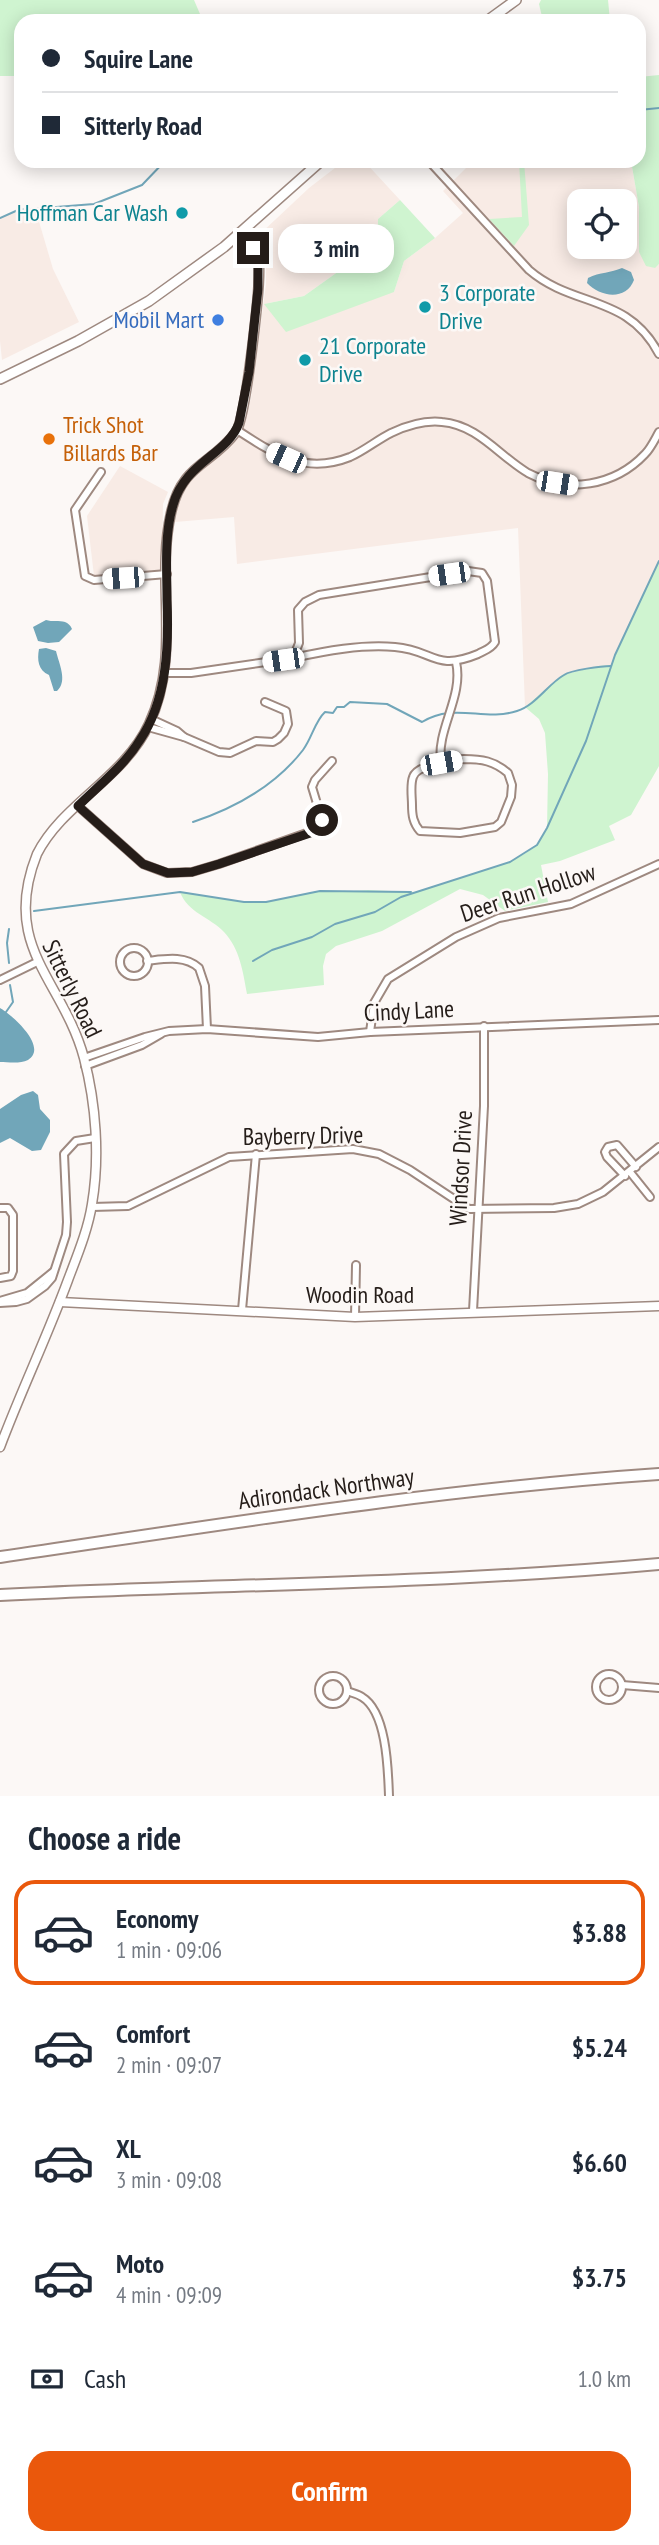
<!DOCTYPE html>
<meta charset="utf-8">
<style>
body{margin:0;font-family:"PT Sans Narrow",sans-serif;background:#f6f6f7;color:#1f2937;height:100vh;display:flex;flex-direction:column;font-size:26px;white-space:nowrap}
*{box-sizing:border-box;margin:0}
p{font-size:23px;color:#747a83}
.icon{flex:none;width:38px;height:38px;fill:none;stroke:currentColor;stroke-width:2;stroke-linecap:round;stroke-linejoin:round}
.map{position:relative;height:1796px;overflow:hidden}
.sheet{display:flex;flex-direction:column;background:#fff;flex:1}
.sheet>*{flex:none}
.top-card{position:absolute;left:14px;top:14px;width:632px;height:154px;border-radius:21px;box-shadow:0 4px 18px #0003;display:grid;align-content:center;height:154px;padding:0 28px;background:#fff}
.buttons{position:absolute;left:567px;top:189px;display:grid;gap:14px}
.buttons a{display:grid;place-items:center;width:70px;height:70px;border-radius:14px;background:#fff;box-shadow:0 4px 18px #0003;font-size:35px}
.end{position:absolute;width:32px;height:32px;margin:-16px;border:9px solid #251d19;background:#fff;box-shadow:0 0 0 4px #fff}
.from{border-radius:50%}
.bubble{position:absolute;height:49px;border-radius:21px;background:#fff;box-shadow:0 4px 18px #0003;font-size:23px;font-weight:600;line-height:49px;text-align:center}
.car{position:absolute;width:21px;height:42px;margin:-21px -10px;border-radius:9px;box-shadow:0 0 5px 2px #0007;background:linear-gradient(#fff 24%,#345 0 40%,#fff 0 76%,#345 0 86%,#fff 0)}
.top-card b{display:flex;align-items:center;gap:24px;height:66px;font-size:26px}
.top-card b+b{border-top:2px solid #e0e1e3}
.top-card i{width:18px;height:18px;background:#1f2937}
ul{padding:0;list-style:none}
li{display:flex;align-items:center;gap:21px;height:105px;margin:0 14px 10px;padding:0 14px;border:4px solid transparent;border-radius:21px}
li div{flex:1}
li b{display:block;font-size:26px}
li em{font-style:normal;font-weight:600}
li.current{border-color:#ea580c}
li>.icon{width:63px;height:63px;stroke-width:1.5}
h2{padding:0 28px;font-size:32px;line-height:84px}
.pay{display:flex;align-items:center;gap:18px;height:77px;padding:0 28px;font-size:26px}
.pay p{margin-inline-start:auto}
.button{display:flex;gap:14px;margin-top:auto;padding:14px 28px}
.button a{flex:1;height:80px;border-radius:21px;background:#ea580c;color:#fff;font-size:28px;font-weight:600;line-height:80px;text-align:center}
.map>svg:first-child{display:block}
.built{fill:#f8ebe5;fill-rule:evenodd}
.green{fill:#cff4d0}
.water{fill:#71a6b9}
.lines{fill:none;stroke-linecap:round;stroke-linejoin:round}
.stream{stroke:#71a6b9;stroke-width:2}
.street-casing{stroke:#9e8980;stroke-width:10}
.secondary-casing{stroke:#9e8980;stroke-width:11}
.primary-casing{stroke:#9e8980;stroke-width:12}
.highway-casing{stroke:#9e8980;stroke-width:14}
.street{stroke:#fff;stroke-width:6}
.secondary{stroke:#fff;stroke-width:8}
.primary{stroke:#fff;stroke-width:9}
.highway{stroke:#fff;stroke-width:10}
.route{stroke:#251d19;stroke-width:9}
.culture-dot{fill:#0f9aa8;stroke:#fcf8f6;stroke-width:2.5}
.shop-dot{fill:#3f7fe0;stroke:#fcf8f6;stroke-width:2.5}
.food-dot{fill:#e8710a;stroke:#fcf8f6;stroke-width:2.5}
.labels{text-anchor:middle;stroke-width:5;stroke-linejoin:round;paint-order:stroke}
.culture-label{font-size:24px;fill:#0d838f;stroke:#fcf8f6;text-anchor:start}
.shop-label{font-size:24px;fill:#366cbe;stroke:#fcf8f6;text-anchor:end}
.food-label{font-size:24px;fill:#c56008;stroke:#fcf8f6;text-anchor:start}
.street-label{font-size:24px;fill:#251d19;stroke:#fcf8f6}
</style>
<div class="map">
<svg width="659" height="1796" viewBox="0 0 659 1796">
<rect width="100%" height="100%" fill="#fcf8f6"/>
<g class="built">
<path d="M344,161H364L400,200L378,219L377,249L353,261L304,296L264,304L394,292L404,261L435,238L463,213L443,191L473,161H631L639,207V252L654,268L659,264V561L611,666H598L562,675L525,707L518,528L237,564L234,517L175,522L178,505L190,480L227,449L244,423L251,398L266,284V264L260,241V234L309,188ZM579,201H625V247H579Z"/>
<polygon points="35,208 53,269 79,322 2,360 0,341 0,218 18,210"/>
<polygon points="120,466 168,492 163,504 162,570 94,576 87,516"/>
</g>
<g class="green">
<polygon points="0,0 194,0 203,21 21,21 21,76 0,76"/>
<polygon points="541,0 608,0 610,21 543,21 539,4"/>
<polygon points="659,75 659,264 655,268 646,266 639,252 639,207 631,161 639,161 639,77"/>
<polygon points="519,161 524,161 529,225 514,246 489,219 522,217"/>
<polygon points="400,200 435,238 404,261 394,292 286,332 264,304 304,296 353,261 377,249 378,219"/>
<path d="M659,561V766L631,815L609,826L615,840L560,861L541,865L548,902L505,911L483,895L460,889L382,931L336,946L326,954L323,966L324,985L247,994C243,972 240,949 224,932C210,917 188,913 180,892L244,902H266L320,891L340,892L368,890L415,892L510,862L526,853L537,845L547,828L548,774L545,733L539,719L525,707L562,675L598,666L611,665Z"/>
</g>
<g class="water">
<path d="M622,268L631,272L634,280C626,301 600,297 587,283L588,278C600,272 611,273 622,268Z"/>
<path d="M46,620C55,623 67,617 72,629L59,642L48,643L38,641L33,627Z"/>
<path d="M46,648L56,651C59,664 68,681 57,691H54L49,675C38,670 37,660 39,649Z"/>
<path d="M0,1008C11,1014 49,1047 28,1060C20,1064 8,1062 0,1062Z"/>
<polygon points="33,1091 38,1095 40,1109 50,1120 50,1132 41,1150 32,1151 10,1138 0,1143 0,1109 21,1095"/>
</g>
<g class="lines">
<g class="stream">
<polyline points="639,110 659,108"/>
<polyline points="0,218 18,210 94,204 142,185 165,161"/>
<path d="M193,822C235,808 276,785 303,750C312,738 315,721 325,712L333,713L337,707H344L350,702L387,704L422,722C455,702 484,722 517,711C536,705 548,684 564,675C571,670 602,666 611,666"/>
<polyline points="34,911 180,892 244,902 266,902 320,891 411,892"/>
<polyline points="9,929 7,943 9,963"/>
<polyline points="253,961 272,950 312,937 335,924 375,912 401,897 510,862 537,845 547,828 586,741 615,655 659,561"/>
<polyline points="6,1012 13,1002 10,985"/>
</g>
<defs>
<g id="street">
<path d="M429,161L529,270C573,308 628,294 659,354"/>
<path d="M237,430C274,454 305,475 350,457C364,451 377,440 391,433C408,425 424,420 442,422C478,425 499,456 528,473C567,494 615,486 645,454C651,448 655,439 659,432"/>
<polyline points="101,472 75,510 85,576 94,580 167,574"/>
<path d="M165,673H191L293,658L299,643L298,610L305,602L319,595L468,571L482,573L487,581L495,642C491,649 485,650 478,654C434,672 434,650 395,647C362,644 325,651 293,658"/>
<polyline points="151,719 177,731 184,737"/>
<polyline points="148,727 184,737 219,752 230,753 256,741 273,742 278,739 284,733 288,724 286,711 265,702"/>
<path d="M464,759C482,759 494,761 508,773L512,785L511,797L501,822L495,827L460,833L420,831C413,823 412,815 412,805C412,797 410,785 413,777C417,764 452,761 464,759Z"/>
<path d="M441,763C436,729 464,697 456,662"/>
<polyline points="78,806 143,864 167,873 192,872 219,864 321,828 322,820 312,787 315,780 332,761"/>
<circle cx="134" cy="962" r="14"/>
<path d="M147,961C165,959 185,955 199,968L205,986L207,1029"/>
<polyline points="0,980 35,963"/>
<polyline points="370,1032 374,1003 388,979 456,937 499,918 571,904 659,864"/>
<polyline points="84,1058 145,1037 169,1031 207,1029 318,1037 370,1032 659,1020"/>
<polyline points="85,1066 142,1045 161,1034"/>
<polyline points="630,1172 650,1197"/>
<polyline points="625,1176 607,1157 605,1152 608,1147 617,1145 636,1167"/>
<polyline points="92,1207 128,1206 229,1157 353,1149 379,1154 410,1170 469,1209 554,1208 578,1204 603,1192 659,1147"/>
<polyline points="0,1208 8,1208 13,1215 13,1271 11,1276 0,1278"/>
<polyline points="0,1301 27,1293 53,1272"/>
<polyline points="0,1303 16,1302 27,1299 45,1286 52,1278 66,1235 67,1222 64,1154 76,1141 95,1138"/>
<polyline points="242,1310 256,1154"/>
<polyline points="473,1311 484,1106 484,1026"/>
<polyline points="355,1317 356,1265"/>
<circle cx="609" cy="1687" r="13"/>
<circle cx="333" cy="1690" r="14"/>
<polyline points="622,1685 659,1688"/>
<path d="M347,1691C352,1693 358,1694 362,1697C387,1712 388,1770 389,1796"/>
</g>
<g id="secondary">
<polyline points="60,1302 355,1317 659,1306"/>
<path d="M0,1447C21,1391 47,1337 68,1280C77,1256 88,1230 92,1204C100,1157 96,1104 84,1058C63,980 0,947 37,854C63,803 124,778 149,724C182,654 155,583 171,513C182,463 212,465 236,432C246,416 260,290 259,267C258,253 250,242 242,232"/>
</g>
<g id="primary">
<polyline points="487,21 516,0"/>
<polyline points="0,379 78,341 149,301 224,247 321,161"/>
</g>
<g id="highway">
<path d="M0,1557C219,1525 438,1489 659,1474"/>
<path d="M0,1595C220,1584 440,1584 659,1564"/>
</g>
</defs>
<use href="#street" class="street-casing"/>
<use href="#secondary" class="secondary-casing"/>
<use href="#primary" class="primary-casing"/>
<use href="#highway" class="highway-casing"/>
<use href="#street" class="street"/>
<use href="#secondary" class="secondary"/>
<use href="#primary" class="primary"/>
<use href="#highway" class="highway"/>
</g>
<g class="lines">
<path class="route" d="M253,248L258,262V289L249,372L239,423C227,455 185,462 173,505C164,535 167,569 167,600C169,647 167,700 140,740C124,766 99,785 78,806L143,864L168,873L192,872L219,864L319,830L322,826V820"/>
</g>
<g class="culture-dot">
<circle cx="182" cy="213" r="7"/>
<circle cx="425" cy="307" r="7"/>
<circle cx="305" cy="360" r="7"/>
</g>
<circle class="shop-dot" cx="218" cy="320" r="7"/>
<circle class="food-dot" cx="49" cy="439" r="7"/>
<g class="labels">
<g class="culture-label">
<text x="168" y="221" text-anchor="end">Hoffman Car Wash</text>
<text x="439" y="301">3 Corporate<tspan x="439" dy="28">Drive</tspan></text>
<text x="319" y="354">21 Corporate<tspan x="319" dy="28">Drive</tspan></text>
</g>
<g class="shop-label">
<text x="204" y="328">Mobil Mart</text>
</g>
<g class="food-label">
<text x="63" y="433">Trick Shot<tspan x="63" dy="28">Billards Bar</tspan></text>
</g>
<g class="street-label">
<text transform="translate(528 893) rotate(-18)" y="8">Deer Run Hollow</text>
<text transform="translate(72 989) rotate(64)" y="8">Sitterly Road</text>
<text transform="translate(409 1011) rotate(-3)" y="8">Cindy Lane</text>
<text transform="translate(303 1136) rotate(-1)" y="8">Bayberry Drive</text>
<text transform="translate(461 1168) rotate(-87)" y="8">Windsor Drive</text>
<text x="360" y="1303">Woodin Road</text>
<text transform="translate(326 1489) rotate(-8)" y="8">Adirondack Northway</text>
</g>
</g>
</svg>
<div class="buttons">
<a><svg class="icon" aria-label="locate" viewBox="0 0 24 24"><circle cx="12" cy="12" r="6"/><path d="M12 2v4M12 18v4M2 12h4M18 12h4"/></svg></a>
</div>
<i class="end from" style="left:322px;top:820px"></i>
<i class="end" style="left:253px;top:248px"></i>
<div class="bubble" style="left:278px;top:224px;width:116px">3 min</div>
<i class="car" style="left:286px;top:458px;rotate:294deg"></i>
<i class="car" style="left:557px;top:483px;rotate:99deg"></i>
<i class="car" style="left:449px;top:574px;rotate:262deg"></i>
<i class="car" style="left:123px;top:578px;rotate:266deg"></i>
<i class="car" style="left:283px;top:660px;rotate:262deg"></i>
<i class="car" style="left:441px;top:763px;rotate:80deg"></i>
<div class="top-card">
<b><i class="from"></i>Squire Lane</b>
<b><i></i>Sitterly Road</b>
</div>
</div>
<section class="sheet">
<h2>Choose a ride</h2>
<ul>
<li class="current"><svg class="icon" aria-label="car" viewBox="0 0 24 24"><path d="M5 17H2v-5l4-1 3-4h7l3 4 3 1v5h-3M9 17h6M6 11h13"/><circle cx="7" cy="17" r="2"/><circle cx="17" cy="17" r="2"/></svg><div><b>Economy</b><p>1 min · 09:06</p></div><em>$3.88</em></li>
<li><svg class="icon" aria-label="car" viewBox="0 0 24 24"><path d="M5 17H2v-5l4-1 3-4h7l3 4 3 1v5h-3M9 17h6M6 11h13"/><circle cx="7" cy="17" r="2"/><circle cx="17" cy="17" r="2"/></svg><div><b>Comfort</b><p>2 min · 09:07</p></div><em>$5.24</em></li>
<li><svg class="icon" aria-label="car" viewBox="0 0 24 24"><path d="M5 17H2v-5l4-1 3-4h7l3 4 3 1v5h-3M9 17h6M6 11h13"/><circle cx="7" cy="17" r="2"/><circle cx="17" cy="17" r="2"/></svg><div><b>XL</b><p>3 min · 09:08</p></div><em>$6.60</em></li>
<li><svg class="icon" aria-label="car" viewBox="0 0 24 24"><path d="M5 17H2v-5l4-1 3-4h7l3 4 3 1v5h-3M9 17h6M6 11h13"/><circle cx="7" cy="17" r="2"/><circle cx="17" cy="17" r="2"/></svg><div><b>Moto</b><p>4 min · 09:09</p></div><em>$3.75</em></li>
</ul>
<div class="pay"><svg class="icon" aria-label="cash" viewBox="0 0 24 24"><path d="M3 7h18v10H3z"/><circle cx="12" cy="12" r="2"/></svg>Cash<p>1.0 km</p></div>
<div class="button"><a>Confirm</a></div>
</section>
